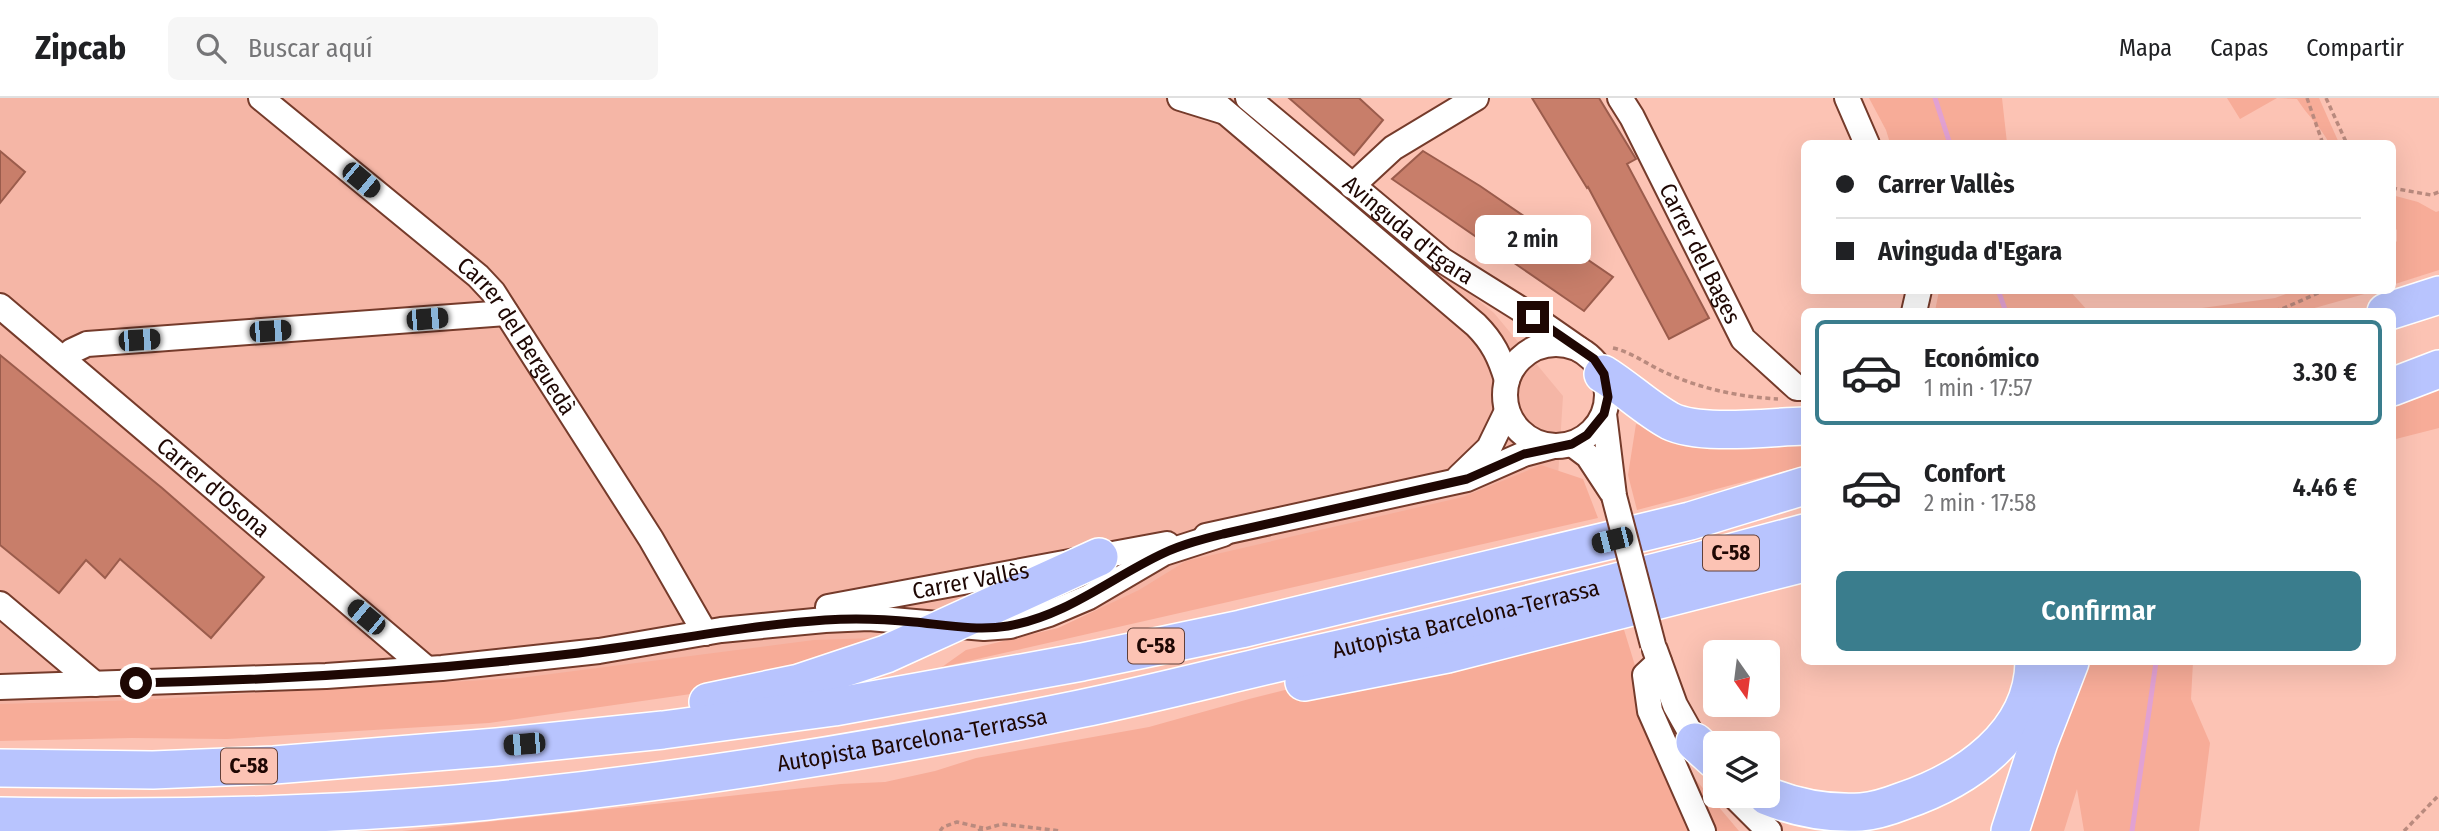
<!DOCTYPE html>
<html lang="es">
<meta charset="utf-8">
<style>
body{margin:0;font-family:"Fira Sans Condensed",sans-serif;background:#f6f6f6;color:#202124;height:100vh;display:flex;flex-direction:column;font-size:26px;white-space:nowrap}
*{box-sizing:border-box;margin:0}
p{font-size:23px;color:#757577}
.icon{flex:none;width:38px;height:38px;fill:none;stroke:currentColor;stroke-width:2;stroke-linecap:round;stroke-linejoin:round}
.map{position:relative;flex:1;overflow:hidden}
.details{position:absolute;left:1801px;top:210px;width:595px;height:357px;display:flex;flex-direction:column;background:#fff;border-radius:10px;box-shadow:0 7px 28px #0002}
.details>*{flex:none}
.banner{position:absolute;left:1801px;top:42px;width:595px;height:154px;border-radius:10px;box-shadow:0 7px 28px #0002;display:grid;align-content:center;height:154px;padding:0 35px;background:#fff}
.needle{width:46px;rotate:166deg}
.fabs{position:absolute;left:1703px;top:542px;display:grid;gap:14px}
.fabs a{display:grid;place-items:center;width:77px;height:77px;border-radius:10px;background:#fff;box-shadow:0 7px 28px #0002;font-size:35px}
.end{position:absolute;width:32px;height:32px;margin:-16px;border:9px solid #1e0703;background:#fff;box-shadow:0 0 0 4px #fff}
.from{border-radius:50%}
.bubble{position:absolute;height:49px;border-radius:10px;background:#fff;box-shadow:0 7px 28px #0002;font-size:23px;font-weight:600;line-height:49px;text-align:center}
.car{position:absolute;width:21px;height:42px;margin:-21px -10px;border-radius:9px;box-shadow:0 0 5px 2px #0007;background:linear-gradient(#222 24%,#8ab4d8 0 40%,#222 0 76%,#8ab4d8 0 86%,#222 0)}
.banner b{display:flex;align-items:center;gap:24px;height:66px;font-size:26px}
.banner b+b{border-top:2px solid #e0e0e0}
.banner i{width:18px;height:18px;background:#202124}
ul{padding:12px 0 0;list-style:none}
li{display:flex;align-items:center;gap:21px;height:105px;margin:0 14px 10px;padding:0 21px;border:4px solid transparent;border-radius:10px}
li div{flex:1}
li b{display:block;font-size:26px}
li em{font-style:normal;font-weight:600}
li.selected{border-color:#3a7d8d}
li>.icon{width:63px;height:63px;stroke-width:1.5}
.cta{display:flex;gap:14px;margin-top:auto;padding:14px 35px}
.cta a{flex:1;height:80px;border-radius:10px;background:#3a7d8d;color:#fff;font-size:28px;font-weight:600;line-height:80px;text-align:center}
header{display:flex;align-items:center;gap:42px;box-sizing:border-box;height:98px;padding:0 35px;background:#fff;border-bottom:2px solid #e0e0e0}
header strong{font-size:33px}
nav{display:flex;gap:38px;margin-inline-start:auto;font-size:24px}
.search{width:490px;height:63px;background:#f6f6f6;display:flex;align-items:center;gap:18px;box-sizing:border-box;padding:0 24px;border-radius:10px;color:#757577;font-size:26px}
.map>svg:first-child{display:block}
.built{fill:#f5b6a6}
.green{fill:#f7ac98}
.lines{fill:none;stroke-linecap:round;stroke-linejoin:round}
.stream{stroke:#e1a1d2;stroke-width:5}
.building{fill:#c87e6a;stroke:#9b5c4c;stroke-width:2}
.minor-casing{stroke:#753b2b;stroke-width:28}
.highway-casing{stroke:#fff;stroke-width:40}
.path{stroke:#b98a7e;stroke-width:3.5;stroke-dasharray:5 3.5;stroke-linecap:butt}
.minor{stroke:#fff;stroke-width:24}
.highway{stroke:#b8c4fe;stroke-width:37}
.minor-bridge-casing{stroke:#753b2b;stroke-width:28;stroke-linecap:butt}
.minor-bridge{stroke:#fff;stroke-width:24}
.route{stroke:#1e0703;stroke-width:9}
.labels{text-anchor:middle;stroke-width:7;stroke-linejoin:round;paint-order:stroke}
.shield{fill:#fcc3b4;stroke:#613f38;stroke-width:2}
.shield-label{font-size:21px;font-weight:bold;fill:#1e0703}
.street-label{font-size:23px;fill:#1e0703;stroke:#fcc3b4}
</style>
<header>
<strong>Zipcab</strong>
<div class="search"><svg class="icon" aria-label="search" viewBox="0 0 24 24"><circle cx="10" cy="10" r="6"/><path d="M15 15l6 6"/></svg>Buscar aquí</div>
<nav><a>Mapa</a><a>Capas</a><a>Compartir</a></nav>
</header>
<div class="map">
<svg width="2439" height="733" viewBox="0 0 2439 733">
<rect width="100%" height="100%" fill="#fcc3b4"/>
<polygon class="built" points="0,0 1226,0 1494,215 1563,298 1558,379 1157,500 703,584 0,630"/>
<g class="green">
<polygon points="1869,0 2002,0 2007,45 1890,45 1886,32"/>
<path d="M2227,0H2319L2339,45H2329C2321,29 2307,17 2297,1L2277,0L2240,21Z"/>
<polygon points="2392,97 2418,104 2436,114 2439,113 2439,172 2392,187 2392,148 2397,143 2397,132 2392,127"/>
<polygon points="1939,193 2070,193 2088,213 1935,213"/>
<polygon points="2294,193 2375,193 2304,213 2180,213 2275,200"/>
<polygon points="2439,287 2439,330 2392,342 2392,305"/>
<polygon points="1636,326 1724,347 1804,345 1804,368 1637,412 1628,377"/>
<polygon points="1541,367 1583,381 1598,420 942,569 966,552 1058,530 1139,492 1186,463 1463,399"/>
<polygon points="1617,509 1641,587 1680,663 1739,733 402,733 841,686 885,684 935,673 976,660 1149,629 1249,601"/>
<polygon points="906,539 788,582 489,625 227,641 132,640 0,643 0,606 141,602 520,580 814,542"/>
<polygon points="2085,564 2193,564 2191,601 2210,645 2199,733 2084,733 2077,691 2064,733 2026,733"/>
</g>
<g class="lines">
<g class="stream">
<polyline points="1935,0 1950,46"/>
<polyline points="1998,192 2006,214"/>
<polyline points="2132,733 2156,564"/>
</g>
</g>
<g class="building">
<polygon points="1289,0 1359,0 1383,22 1354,57"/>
<polygon points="1532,0 1599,0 1636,61 1627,66 1709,220 1669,241 1588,89 1587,90"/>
<polygon points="0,53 25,74 0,105"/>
<polygon points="1423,53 1480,88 1613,179 1584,213 1392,81"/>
<polygon points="0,257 162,390 264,479 211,540 120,461 105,480 86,462 59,495 0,447"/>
</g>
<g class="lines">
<defs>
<g id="minor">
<path id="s1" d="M261,0L478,178L493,194L651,441L705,535"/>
<polyline points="1180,0 1222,13"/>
<path d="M1209,0L1476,227C1493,244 1500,259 1507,282"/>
<path id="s2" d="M1248,0L1442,162L1533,219L1579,251"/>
<path id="s3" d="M1620,0L1632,19L1743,241L1797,290H1804"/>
<polyline points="1847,0 1867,46"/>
<polyline points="1352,88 1393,50 1476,0"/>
<path id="s4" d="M0,208L427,571"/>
<polyline points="1914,214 1919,192"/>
<circle cx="1556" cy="297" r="51"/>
<polyline points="64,261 72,253 87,246 506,215"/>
<polyline points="1604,316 1614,398"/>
<polyline points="1572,346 1588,358 1611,393"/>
<polyline points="1459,379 1489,350 1507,313"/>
<polyline points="1206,438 1467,381 1524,356 1554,348"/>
<polyline points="0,506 95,586"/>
<path id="s5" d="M828,509L1167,446"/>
<polyline points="1655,552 1675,607 1702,655"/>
<polyline points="1659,564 1645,577 1650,613 1703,733"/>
<polyline points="0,589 326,578 442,570 599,553 721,532 825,522 869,520 984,530 1010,528 1049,516 1089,499 1164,455 1223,436"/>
<polyline points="1734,698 1769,733"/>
</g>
<g id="highway">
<polyline points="2386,214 2439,197"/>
<path d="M1603,276C1626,290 1646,310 1670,323C1701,338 1769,329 1804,328"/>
<polyline points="2392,289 2439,271"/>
<polyline points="1304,584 1447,556 1804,465"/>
<polyline points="708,604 799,585 886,556 1099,459"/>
<polyline points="1695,644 1715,662"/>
<polyline points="0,670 153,672 274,667 497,649 663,632 834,609 1082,564 1241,531 1690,423 1804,388"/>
<path d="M1767,698C1797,710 1828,716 1861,714C1875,713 1890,708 1903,703C1965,682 2033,637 2034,564"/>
<path id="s6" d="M0,718C162,721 326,719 488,703C686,683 884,651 1079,611C1148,597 1217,579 1286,563C1459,524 1632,482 1804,435"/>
<polyline points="2010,733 2039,644 2070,564"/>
</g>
</defs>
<use href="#minor" class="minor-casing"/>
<use href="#highway" class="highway-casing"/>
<g class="path">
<polyline points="2307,0 2323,46"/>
<polyline points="2326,0 2347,46"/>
<polyline points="2392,90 2431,97 2439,94"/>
<polyline points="2266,214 2282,211 2325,192"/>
<path d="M1613,250C1631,254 1645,265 1662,273C1697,290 1739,299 1778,301"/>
<polyline points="940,733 943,729 957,724 983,730"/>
<polyline points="978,733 1002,726 1061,733"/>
<polyline points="2404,733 2439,697"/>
</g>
<use href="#minor" class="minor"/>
<use href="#highway" class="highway"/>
<defs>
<polyline id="minor-bridge" points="1614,398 1653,547"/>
</defs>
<use href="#minor-bridge" class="minor-bridge-casing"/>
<use href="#minor-bridge" class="minor-bridge"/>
</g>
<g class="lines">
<path class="route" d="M136,585C281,582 426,573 570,556C655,546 739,528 825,522C854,520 884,521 914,524C945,527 977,533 1008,528C1067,518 1112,479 1164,455C1183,446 1203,441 1223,436L1467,381L1524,356L1572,346L1587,337L1604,316L1608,299L1604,276L1594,261L1533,219"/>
</g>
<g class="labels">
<g class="shield">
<rect x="1703" y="437.5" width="56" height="35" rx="5"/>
<rect x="1128" y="530.5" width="56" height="35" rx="5"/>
<rect x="221" y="650.5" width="56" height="35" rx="5"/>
</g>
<g class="shield-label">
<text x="1731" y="462">C-58</text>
<text x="1156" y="555">C-58</text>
<text x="249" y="675">C-58</text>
</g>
<g class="street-label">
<text dy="8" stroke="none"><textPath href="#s2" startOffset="208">Avinguda d'Egara</textPath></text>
<text dy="8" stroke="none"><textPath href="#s3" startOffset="175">Carrer del Bages</textPath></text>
<text dy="8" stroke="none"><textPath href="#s1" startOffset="352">Carrer del Berguedà</textPath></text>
<text dy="8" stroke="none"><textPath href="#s4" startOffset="280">Carrer d'Osona</textPath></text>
<text dy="8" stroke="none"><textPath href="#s5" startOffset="145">Carrer Vallès</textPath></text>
<text dy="8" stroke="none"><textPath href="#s6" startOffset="1484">Autopista Barcelona-Terrassa</textPath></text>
<text dy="8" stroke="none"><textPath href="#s6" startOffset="917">Autopista Barcelona-Terrassa</textPath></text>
</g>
</g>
</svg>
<div class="fabs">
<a><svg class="needle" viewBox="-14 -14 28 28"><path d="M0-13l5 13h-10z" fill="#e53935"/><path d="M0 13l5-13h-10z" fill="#757577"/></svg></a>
<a><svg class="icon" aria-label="layers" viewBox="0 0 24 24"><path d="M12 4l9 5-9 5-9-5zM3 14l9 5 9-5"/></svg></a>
</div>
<i class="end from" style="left:136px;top:585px"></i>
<i class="end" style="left:1533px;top:219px"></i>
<div class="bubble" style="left:1475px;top:117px;width:116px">2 min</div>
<i class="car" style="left:361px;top:82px;rotate:130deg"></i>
<i class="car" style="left:427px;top:221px;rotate:85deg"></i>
<i class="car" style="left:270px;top:233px;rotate:86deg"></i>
<i class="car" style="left:139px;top:242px;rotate:86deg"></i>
<i class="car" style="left:1612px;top:442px;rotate:256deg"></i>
<i class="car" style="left:366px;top:519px;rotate:310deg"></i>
<i class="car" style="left:524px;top:646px;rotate:265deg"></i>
<div class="banner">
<b><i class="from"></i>Carrer Vallès</b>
<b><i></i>Avinguda d'Egara</b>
</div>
<section class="details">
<ul>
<li class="selected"><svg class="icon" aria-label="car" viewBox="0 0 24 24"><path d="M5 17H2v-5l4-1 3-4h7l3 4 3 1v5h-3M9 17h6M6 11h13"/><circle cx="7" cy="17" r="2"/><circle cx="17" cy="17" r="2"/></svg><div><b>Económico</b><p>1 min · 17:57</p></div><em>3.30 €</em></li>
<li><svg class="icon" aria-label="car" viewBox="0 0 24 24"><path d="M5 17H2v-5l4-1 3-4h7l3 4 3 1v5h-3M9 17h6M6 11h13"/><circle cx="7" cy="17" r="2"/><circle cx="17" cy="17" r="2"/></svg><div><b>Confort</b><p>2 min · 17:58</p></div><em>4.46 €</em></li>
</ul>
<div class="cta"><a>Confirmar</a></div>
</section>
</div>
